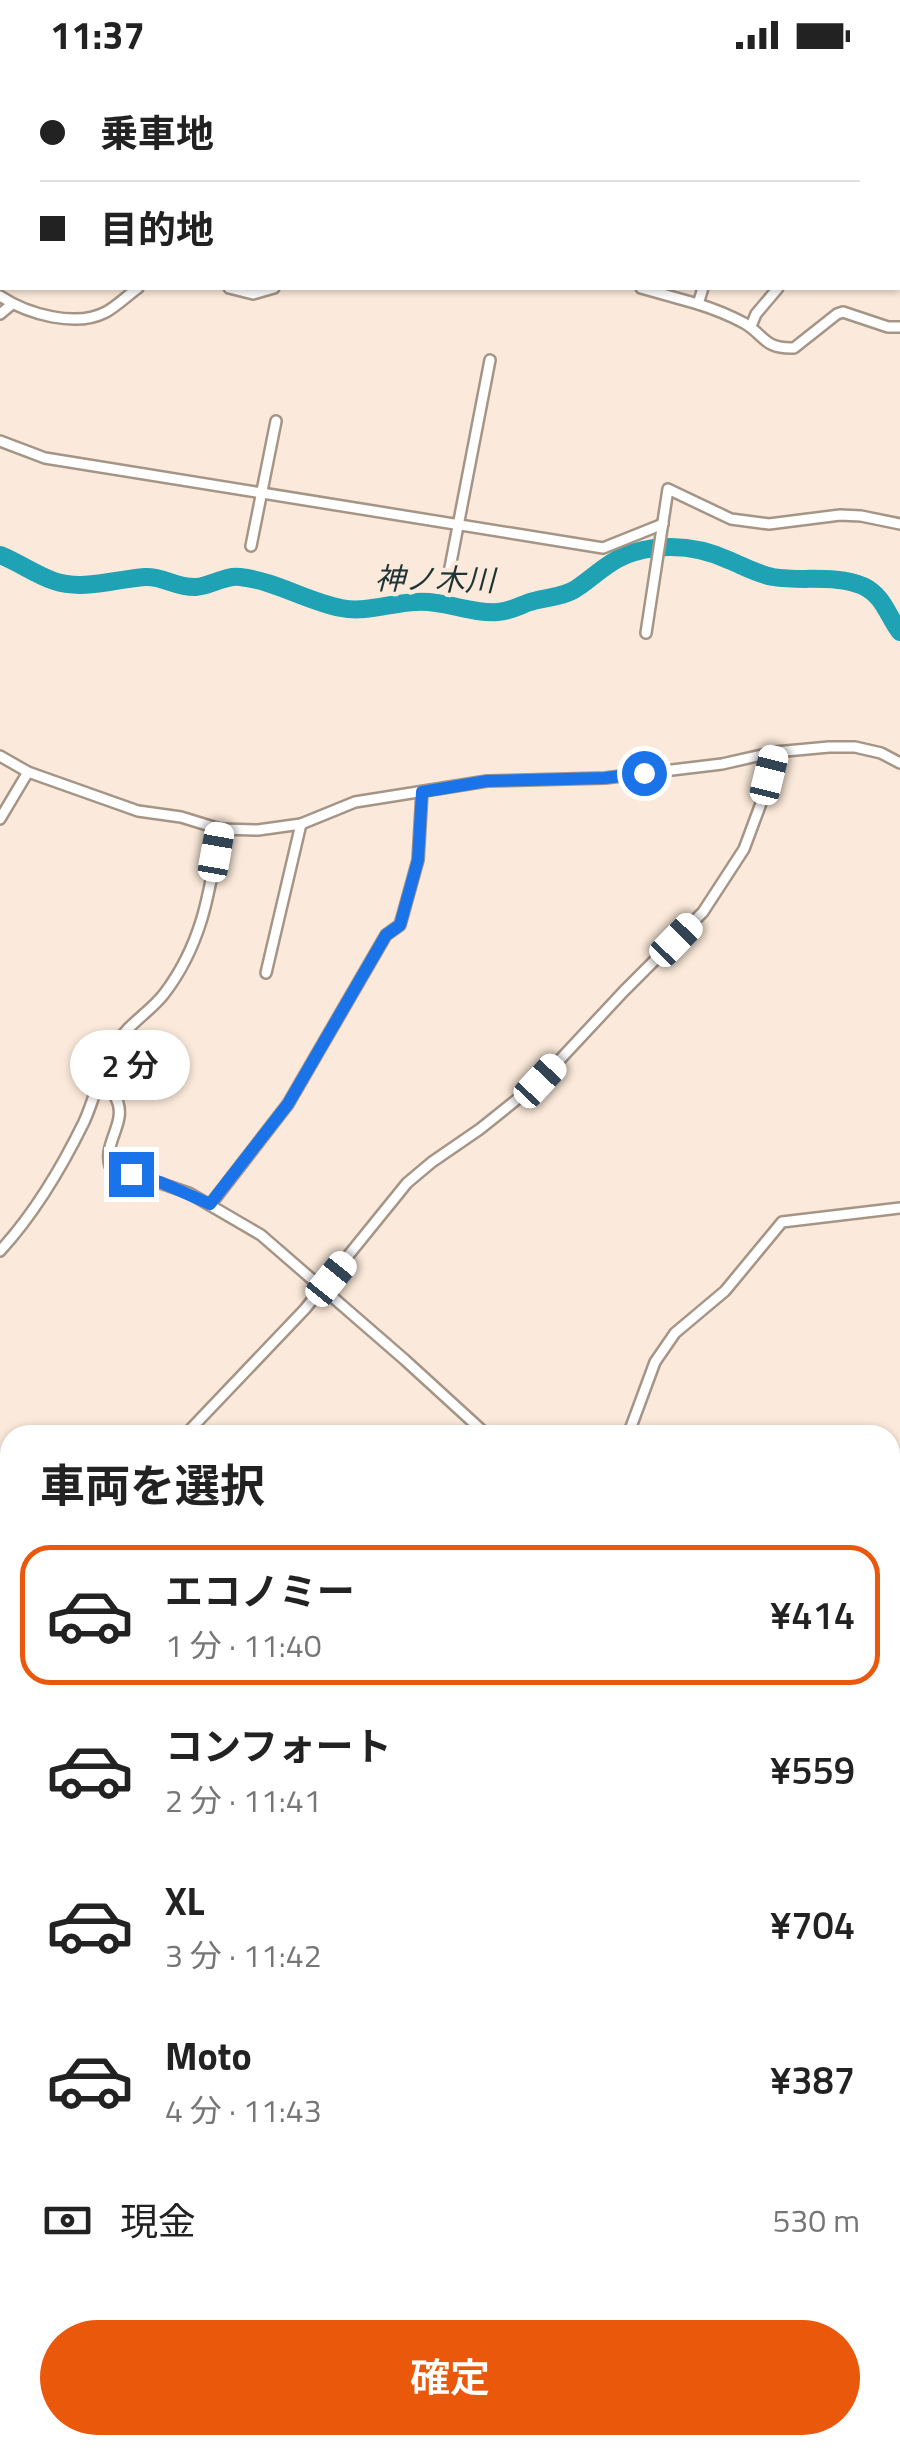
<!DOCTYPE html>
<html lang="ja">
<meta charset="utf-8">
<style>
body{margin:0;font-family:"Titillium Web","Noto Sans JP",sans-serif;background:#f2f2f2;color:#222;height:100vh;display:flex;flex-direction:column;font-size:38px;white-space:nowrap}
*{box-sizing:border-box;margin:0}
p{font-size:32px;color:#767676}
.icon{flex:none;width:55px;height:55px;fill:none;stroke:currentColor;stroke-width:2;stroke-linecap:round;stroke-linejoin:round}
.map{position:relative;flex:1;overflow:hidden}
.panel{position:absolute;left:0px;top:1355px;width:900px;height:1030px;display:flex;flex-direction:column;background:#fff;border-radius:30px 30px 0 0;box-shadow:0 2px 8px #0004}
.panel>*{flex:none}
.top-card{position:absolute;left:0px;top:0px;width:900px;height:220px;box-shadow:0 2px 8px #0004;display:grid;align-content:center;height:220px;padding:0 40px;background:#fff}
.end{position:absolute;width:45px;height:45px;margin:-22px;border:12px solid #1a73e8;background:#fff;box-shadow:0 0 0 5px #fff}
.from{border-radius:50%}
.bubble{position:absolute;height:70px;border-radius:35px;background:#fff;box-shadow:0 2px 8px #0004;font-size:32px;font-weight:600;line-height:70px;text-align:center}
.car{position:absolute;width:30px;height:60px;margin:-30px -15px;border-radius:12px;box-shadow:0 0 8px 2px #0007;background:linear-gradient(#fff 24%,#345 0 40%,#fff 0 76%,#345 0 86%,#fff 0)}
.top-card b{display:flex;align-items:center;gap:35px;height:95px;font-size:38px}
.top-card b+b{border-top:2px solid #e0e0e0}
.top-card i{width:25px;height:25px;background:#222}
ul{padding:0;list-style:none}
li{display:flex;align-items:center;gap:30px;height:140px;margin:0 20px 15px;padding:0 20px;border:5px solid transparent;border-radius:30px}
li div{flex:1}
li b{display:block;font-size:38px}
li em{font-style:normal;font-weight:600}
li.selected{border-color:#ea580c}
li>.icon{width:90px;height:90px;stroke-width:1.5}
h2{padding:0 40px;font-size:45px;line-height:120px}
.pay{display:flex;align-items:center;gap:25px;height:110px;padding:0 40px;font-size:38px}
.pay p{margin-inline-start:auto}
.button{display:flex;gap:20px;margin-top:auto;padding:20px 40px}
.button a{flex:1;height:115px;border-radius:60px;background:#ea580c;color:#fff;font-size:40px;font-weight:600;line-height:115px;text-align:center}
.status{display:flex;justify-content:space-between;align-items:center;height:70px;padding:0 50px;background:#fff;direction:ltr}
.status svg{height:28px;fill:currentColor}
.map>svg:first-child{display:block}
.forest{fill:#66c198}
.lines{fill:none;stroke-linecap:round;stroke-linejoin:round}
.river{stroke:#1fa2b4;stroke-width:18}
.street-casing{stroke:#a59587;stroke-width:14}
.secondary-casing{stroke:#a59587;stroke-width:18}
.street{stroke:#fff;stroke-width:9}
.secondary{stroke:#fff;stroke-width:12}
.rail{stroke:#8a7f75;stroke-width:2.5;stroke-dasharray:15 8;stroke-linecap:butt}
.route{stroke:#1a73e8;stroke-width:12}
.labels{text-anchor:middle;stroke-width:9;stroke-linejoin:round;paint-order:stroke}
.water-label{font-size:30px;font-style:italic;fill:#1e3336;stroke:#fbeadb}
</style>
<div class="status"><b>11:37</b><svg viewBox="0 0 49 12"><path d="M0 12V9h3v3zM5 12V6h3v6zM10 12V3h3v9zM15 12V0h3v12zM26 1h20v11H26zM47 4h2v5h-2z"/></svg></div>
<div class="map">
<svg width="900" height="2385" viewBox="0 0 900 2385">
<rect width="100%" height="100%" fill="#fbeadb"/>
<polygon class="forest" points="890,1938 900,1943 900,2048 890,2057"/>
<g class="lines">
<path class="river" d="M0,485C18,492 36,505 54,511C83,521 116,509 145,507C163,506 177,518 196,517C211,516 225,505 240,507C276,511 306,531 341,538C367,543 390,533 416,532C444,530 470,544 498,542C510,541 517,537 527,533C543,527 563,528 577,518C596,505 612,488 635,482C668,473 699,476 731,491C745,497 758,504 773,507C802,512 835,504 863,516C884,526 887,545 900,562"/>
<defs>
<g id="street">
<polyline points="602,0 604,2"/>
<polyline points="898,68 900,64"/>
<polyline points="898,141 900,142"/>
<polyline points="229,218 253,224 274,218"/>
<polyline points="641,218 698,234 703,218"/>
<path d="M0,226C27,244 76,258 106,242C117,236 128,225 138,218"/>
<path d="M698,234C714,239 729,245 744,253C765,265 763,279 794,278L837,244L843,242L888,257H900"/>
<polyline points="0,244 12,234"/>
<polyline points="751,256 756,244 778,218"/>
<polyline points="0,371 45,388 603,478 663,454"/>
<polyline points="251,476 276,351"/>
<polyline points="447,513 490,290"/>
<polyline points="646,563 668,419 731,449 769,454 840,445 861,446 900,454"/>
<polyline points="0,686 28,702 138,741 181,747 220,759 258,760 301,754 355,732 487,711 605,708 722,694 775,682 829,677 855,677 881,683 900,693"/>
<polyline points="0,749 28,702"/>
<polyline points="266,903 301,754"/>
<path d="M99,1006C106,1014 115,1023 118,1033C125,1054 103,1075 110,1096L189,1123L261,1165L405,1290L487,1365"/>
<polyline points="210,1135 288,1034 386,865 400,855 418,790 422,722"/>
<path d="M0,1181C34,1144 62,1097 84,1052C96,1026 100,998 116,974C128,954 150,942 164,924C203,873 210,820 220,759"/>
<polyline points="185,1365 305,1239 407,1113 432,1092 480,1059 540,1011 624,921 703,842 744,779 763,728 775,682"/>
<polyline points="628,1365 655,1292 675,1263 725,1221 782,1152 900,1138"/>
<polyline points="890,1439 900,1400"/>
<polyline points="0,1652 5,1660 6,1695 10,1698"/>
<polyline points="890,1744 900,1750"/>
<polyline points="0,2030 10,2035"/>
<polyline points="890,2124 900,2114"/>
<polyline points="0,2267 10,2260"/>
<polyline points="0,2343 10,2348"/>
<polyline points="91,2375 123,2385"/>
<polyline points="343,2375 347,2385"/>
</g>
<g id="secondary">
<polyline points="0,1487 10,1489"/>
<polyline points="890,1655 900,1657"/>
<polyline points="838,2375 839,2385"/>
<polyline points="690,2385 696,2375"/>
</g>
</defs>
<use href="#street" class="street-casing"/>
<use href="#secondary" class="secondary-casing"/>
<use href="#street" class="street"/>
<use href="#secondary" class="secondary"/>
<polyline class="rail" points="15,2375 49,2385"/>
</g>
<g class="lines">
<polyline class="route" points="131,1104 160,1112 210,1134 288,1034 386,865 400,855 418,790 422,722 487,711 605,708 644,703"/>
</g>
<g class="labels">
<g class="water-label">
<text transform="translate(435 510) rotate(1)" y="10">神ノ木川</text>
</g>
</g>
</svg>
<i class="end from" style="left:644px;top:703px"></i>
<i class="end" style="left:131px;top:1104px"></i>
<div class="bubble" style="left:70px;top:960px;width:120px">2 分</div>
<i class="car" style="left:769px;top:705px;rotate:14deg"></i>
<i class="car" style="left:216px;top:782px;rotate:10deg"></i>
<i class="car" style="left:676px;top:870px;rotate:44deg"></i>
<i class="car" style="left:540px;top:1011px;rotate:43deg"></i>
<i class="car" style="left:331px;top:1209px;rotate:39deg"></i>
<div class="top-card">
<b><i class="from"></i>乗車地</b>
<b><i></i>目的地</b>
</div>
<section class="panel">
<h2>車両を選択</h2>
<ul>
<li class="selected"><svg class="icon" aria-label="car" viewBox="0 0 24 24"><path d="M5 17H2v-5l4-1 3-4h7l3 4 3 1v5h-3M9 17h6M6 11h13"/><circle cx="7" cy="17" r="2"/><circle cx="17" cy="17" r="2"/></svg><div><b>エコノミー</b><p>1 分 · 11:40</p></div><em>¥414</em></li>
<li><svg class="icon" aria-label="car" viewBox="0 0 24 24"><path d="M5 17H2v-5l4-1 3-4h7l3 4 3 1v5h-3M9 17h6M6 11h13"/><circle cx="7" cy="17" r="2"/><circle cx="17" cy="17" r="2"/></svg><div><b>コンフォート</b><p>2 分 · 11:41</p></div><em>¥559</em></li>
<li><svg class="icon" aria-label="car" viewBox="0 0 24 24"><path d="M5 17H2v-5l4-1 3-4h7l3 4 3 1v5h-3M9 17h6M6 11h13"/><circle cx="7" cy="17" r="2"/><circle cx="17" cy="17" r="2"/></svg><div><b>XL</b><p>3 分 · 11:42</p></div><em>¥704</em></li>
<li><svg class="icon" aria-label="car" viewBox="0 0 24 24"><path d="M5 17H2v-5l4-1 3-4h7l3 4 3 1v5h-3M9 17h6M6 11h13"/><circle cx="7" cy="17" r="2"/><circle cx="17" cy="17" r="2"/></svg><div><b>Moto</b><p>4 分 · 11:43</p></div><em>¥387</em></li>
</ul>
<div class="pay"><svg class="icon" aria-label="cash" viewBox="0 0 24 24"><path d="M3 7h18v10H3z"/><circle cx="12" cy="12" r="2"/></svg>現金<p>530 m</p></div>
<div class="button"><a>確定</a></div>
</section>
</div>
